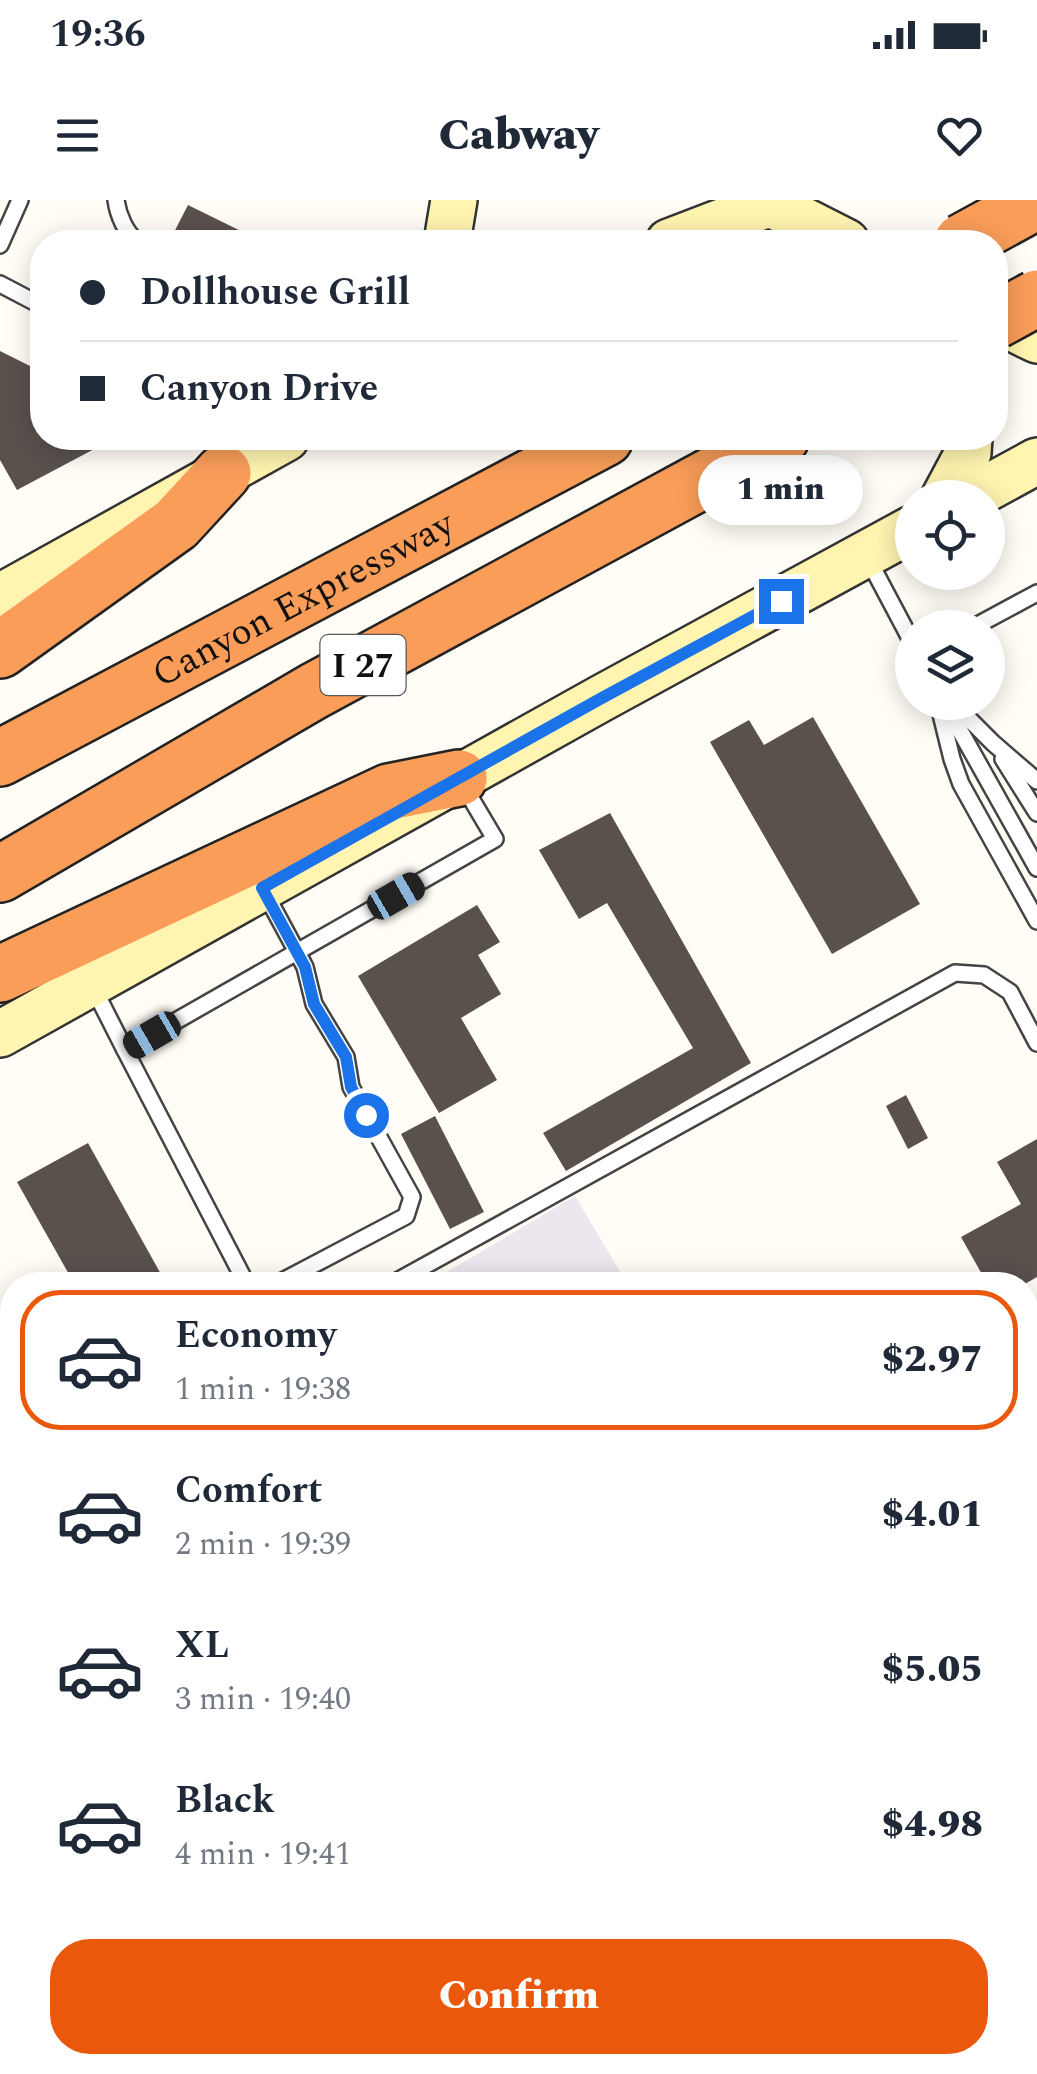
<!DOCTYPE html>
<meta charset="utf-8">
<style>
body{margin:0;font-family:Spectral,serif;background:#f6f6f7;color:#1f2937;height:100vh;display:flex;flex-direction:column;font-size:38px;white-space:nowrap}
*{box-sizing:border-box;margin:0}
p{font-size:32px;color:#747a83}
.icon{flex:none;width:55px;height:55px;fill:none;stroke:currentColor;stroke-width:2;stroke-linecap:round;stroke-linejoin:round}
.map{position:relative;flex:1;overflow:hidden}
.drawer{position:absolute;left:0px;top:1072px;width:1038px;height:802px;display:flex;flex-direction:column;background:#fff;border-radius:40px 40px 0 0;box-shadow:0 5px 25px #0003}
.drawer>*{flex:none}
.top-card{position:absolute;left:30px;top:30px;width:978px;height:220px;border-radius:40px;box-shadow:0 5px 25px #0003;display:grid;align-content:center;height:220px;padding:0 50px;background:#fff}
.fabs{position:absolute;left:895px;top:280px;display:grid;gap:20px}
.fabs a{display:grid;place-items:center;width:110px;height:110px;border-radius:50%;background:#fff;box-shadow:0 5px 25px #0003;font-size:50px}
.end{position:absolute;width:45px;height:45px;margin:-22px;border:12px solid #1a73e8;background:#fff;box-shadow:0 0 0 5px #fff}
.from{border-radius:50%}
.bubble{position:absolute;height:70px;border-radius:35px;background:#fff;box-shadow:0 5px 25px #0003;font-size:32px;font-weight:800;line-height:70px;text-align:center}
.car{position:absolute;width:30px;height:60px;margin:-30px -15px;border-radius:12px;box-shadow:0 0 8px 2px #0007;background:linear-gradient(#222 24%,#8ab4d8 0 40%,#222 0 76%,#8ab4d8 0 86%,#222 0)}
.top-card b{display:flex;align-items:center;gap:35px;height:95px;font-size:38px}
.top-card b+b{border-top:2px solid #e0e1e3}
.top-card i{width:25px;height:25px;background:#1f2937}
ul{padding:18px 0 0;list-style:none}
li{display:flex;align-items:center;gap:30px;height:140px;margin:0 20px 15px;padding:0 30px;border:5px solid transparent;border-radius:40px}
li div{flex:1}
li b{display:block;font-size:38px}
li em{font-style:normal;font-weight:800}
li.current{border-color:#ea580c}
li>.icon{width:90px;height:90px;stroke-width:1.5}
.action{display:flex;gap:20px;margin-top:auto;padding:20px 50px}
.action a{flex:1;height:115px;border-radius:40px;background:#ea580c;color:#fff;font-size:40px;font-weight:800;line-height:115px;text-align:center}
.status{display:flex;justify-content:space-between;align-items:center;height:70px;padding:0 50px;background:#fff;direction:ltr}
.status svg{height:28px;fill:currentColor}
header{display:flex;justify-content:space-between;align-items:center;height:130px;padding:0 50px;background:#fff;font-size:45px;font-weight:800}
.map>svg:first-child{display:block}
.industrial{fill:#eee6ef}
.green{fill:#d6ecbc}
.building{fill:#5a514d}
.lines{fill:none;stroke-linecap:round;stroke-linejoin:round}
.service-casing{stroke:#444;stroke-width:20}
.minor-casing{stroke:#444;stroke-width:35}
.secondary-casing{stroke:#333;stroke-width:50}
.motorway-casing{stroke:#222;stroke-width:60}
.service{stroke:#fff;stroke-width:15}
.minor{stroke:#fff;stroke-width:30}
.secondary{stroke:#fff4b0;stroke-width:45}
.motorway{stroke:#f99d59;stroke-width:55}
.motorway-bridge-casing{stroke:#222;stroke-width:60;stroke-linecap:butt}
.motorway-bridge{stroke:#f99d59;stroke-width:55}
.route{stroke:#1a73e8;stroke-width:12}
.labels{text-anchor:middle;stroke-width:10;stroke-linejoin:round;paint-order:stroke}
.shield{fill:#fff;stroke:#585858;stroke-width:2.5}
.shield-label{font-size:35px;font-weight:bold;fill:#111}
.street-label{font-size:38px;fill:#111;stroke:#fff}
</style>
<div class="status"><b>19:36</b><svg viewBox="0 0 49 12"><path d="M0 12V9h3v3zM5 12V6h3v6zM10 12V3h3v9zM15 12V0h3v12zM26 1h20v11H26zM47 4h2v5h-2z"/></svg></div>
<header><svg class="icon" aria-label="menu" viewBox="0 0 24 24"><path d="M4 6h16M4 12h16M4 18h16"/></svg>Cabway<svg class="icon" aria-label="heart" viewBox="0 0 24 24"><path d="M12 20l-8-8c-3-5 5-10 8-4 3-6 11-1 8 4z"/></svg></header>
<div class="map">
<svg width="1037" height="1874" viewBox="0 0 1037 1874">
<rect width="100%" height="100%" fill="#fffdf5"/>
<polygon class="industrial" points="575,996 628,1085 422,1085 445,1073"/>
<polygon class="green" points="0,1681 12,1684 12,1862 119,1863 116,1874 0,1874"/>
<g class="building">
<polygon points="188,5 263,42 169,42"/>
<polygon points="0,151 42,172 42,238 115,238 17,290 0,260"/>
<polygon points="813,517 920,704 832,754 710,542 749,520 764,545"/>
<polygon points="610,613 751,863 566,971 543,933 693,848 607,703 579,719 539,650"/>
<polygon points="477,705 500,742 478,755 501,794 461,818 497,880 439,913 358,776"/>
<polygon points="906,895 928,938 908,949 886,906"/>
<polygon points="435,916 484,1012 450,1029 401,934"/>
<polygon points="1037,939 1037,1077 1023,1085 988,1085 961,1037 1021,1004 997,962"/>
<polygon points="88,943 167,1085 75,1085 17,982"/>
<polygon points="0,1155 12,1175 0,1183"/>
<polygon points="12,1313 12,1341 0,1347 0,1320"/>
<polygon points="12,1356 12,1420 0,1427 0,1363"/>
<polygon points="1025,1587 1037,1614 1037,1616 1025,1621"/>
<polygon points="1037,1641 1037,1736 1025,1743 1025,1648"/>
<polygon points="1037,1762 1037,1789 1025,1770"/>
<polygon points="262,1862 318,1862 318,1874 261,1873"/>
<polygon points="487,1862 551,1862 557,1874 493,1874"/>
<polygon points="776,1862 804,1862 785,1874"/>
<polygon points="857,1862 864,1862 871,1874 838,1874"/>
</g>
<g class="lines">
<defs>
<g id="service">
<path d="M116,0C118,15 126,34 138,42"/>
<polyline points="0,45 20,0"/>
<polyline points="0,84 42,106"/>
<polyline points="867,357 912,442"/>
<polyline points="972,428 1037,393"/>
<polyline points="938,502 952,559 961,584 1037,721"/>
<polyline points="944,502 1037,668"/>
<polyline points="952,502 993,543 1037,581"/>
<polyline points="1003,559 1037,613"/>
<polyline points="264,691 305,767 314,804 346,857 351,887 412,997 406,1016 275,1085"/>
<polyline points="94,789 125,850 495,639 463,585"/>
<polyline points="125,850 246,1083 253,1085"/>
<polyline points="390,1085 955,773 984,775 1010,792 1037,843"/>
<polyline points="0,1300 12,1293"/>
<polyline points="364,1862 371,1874"/>
<polyline points="975,1862 981,1874"/>
</g>
<g id="minor">
<polyline points="1025,1398 1037,1420"/>
<polyline points="662,1862 668,1874"/>
</g>
<g id="secondary">
<polyline points="763,0 846,42"/>
<polyline points="447,42 454,0"/>
<polyline points="669,42 779,0"/>
<polyline points="995,119 1037,140"/>
<polyline points="944,298 968,253 969,238"/>
<polyline points="969,298 1037,261"/>
<polyline points="0,397 286,238"/>
<polyline points="0,834 600,499 912,329"/>
<polyline points="1025,1257 1037,1251"/>
<polyline points="0,1642 12,1647"/>
<polyline points="150,1874 155,1862"/>
</g>
<g id="motorway">
<polyline points="0,450 176,324 223,273"/>
<path id="s1" d="M0,558L605,238"/>
<polyline points="0,674 314,491 781,238"/>
<polyline points="0,774 389,592 459,578"/>
</g>
</defs>
<use href="#service" class="service-casing"/>
<use href="#minor" class="minor-casing"/>
<use href="#secondary" class="secondary-casing"/>
<use href="#motorway" class="motorway-casing"/>
<use href="#service" class="service"/>
<use href="#minor" class="minor"/>
<use href="#secondary" class="secondary"/>
<use href="#motorway" class="motorway"/>
<defs>
<g id="motorway-bridge">
<polyline points="962,42 1037,1"/>
<polyline points="995,121 1037,98"/>
</g>
</defs>
<use href="#motorway-bridge" class="motorway-bridge-casing"/>
<use href="#motorway-bridge" class="motorway-bridge"/>
</g>
<g class="lines">
<polyline class="route" points="366,915 351,887 346,857 314,804 305,767 262,688 600,499 781,401"/>
</g>
<g class="labels">
<rect class="shield" x="320.5" y="435" width="85" height="60" rx="8"/>
<g class="shield-label">
<text x="363" y="477">I 27</text>
</g>
<g class="street-label">
<text dy="13" stroke="none"><textPath href="#s1" startOffset="342">Canyon Expressway</textPath></text>
</g>
</g>
</svg>
<div class="fabs">
<a><svg class="icon" aria-label="locate" viewBox="0 0 24 24"><circle cx="12" cy="12" r="6"/><path d="M12 2v4M12 18v4M2 12h4M18 12h4"/></svg></a>
<a><svg class="icon" aria-label="layers" viewBox="0 0 24 24"><path d="M12 4l9 5-9 5-9-5zM3 14l9 5 9-5"/></svg></a>
</div>
<i class="end from" style="left:366px;top:915px"></i>
<i class="end" style="left:781px;top:401px"></i>
<div class="bubble" style="left:698px;top:255px;width:165px">1 min</div>
<i class="car" style="left:396px;top:696px;rotate:60deg"></i>
<i class="car" style="left:152px;top:835px;rotate:240deg"></i>
<div class="top-card">
<b><i class="from"></i>Dollhouse Grill</b>
<b><i></i>Canyon Drive</b>
</div>
<section class="drawer">
<ul>
<li class="current"><svg class="icon" aria-label="car" viewBox="0 0 24 24"><path d="M5 17H2v-5l4-1 3-4h7l3 4 3 1v5h-3M9 17h6M6 11h13"/><circle cx="7" cy="17" r="2"/><circle cx="17" cy="17" r="2"/></svg><div><b>Economy</b><p>1 min · 19:38</p></div><em>$2.97</em></li>
<li><svg class="icon" aria-label="car" viewBox="0 0 24 24"><path d="M5 17H2v-5l4-1 3-4h7l3 4 3 1v5h-3M9 17h6M6 11h13"/><circle cx="7" cy="17" r="2"/><circle cx="17" cy="17" r="2"/></svg><div><b>Comfort</b><p>2 min · 19:39</p></div><em>$4.01</em></li>
<li><svg class="icon" aria-label="car" viewBox="0 0 24 24"><path d="M5 17H2v-5l4-1 3-4h7l3 4 3 1v5h-3M9 17h6M6 11h13"/><circle cx="7" cy="17" r="2"/><circle cx="17" cy="17" r="2"/></svg><div><b>XL</b><p>3 min · 19:40</p></div><em>$5.05</em></li>
<li><svg class="icon" aria-label="car" viewBox="0 0 24 24"><path d="M5 17H2v-5l4-1 3-4h7l3 4 3 1v5h-3M9 17h6M6 11h13"/><circle cx="7" cy="17" r="2"/><circle cx="17" cy="17" r="2"/></svg><div><b>Black</b><p>4 min · 19:41</p></div><em>$4.98</em></li>
</ul>
<div class="action"><a>Confirm</a></div>
</section>
</div>
